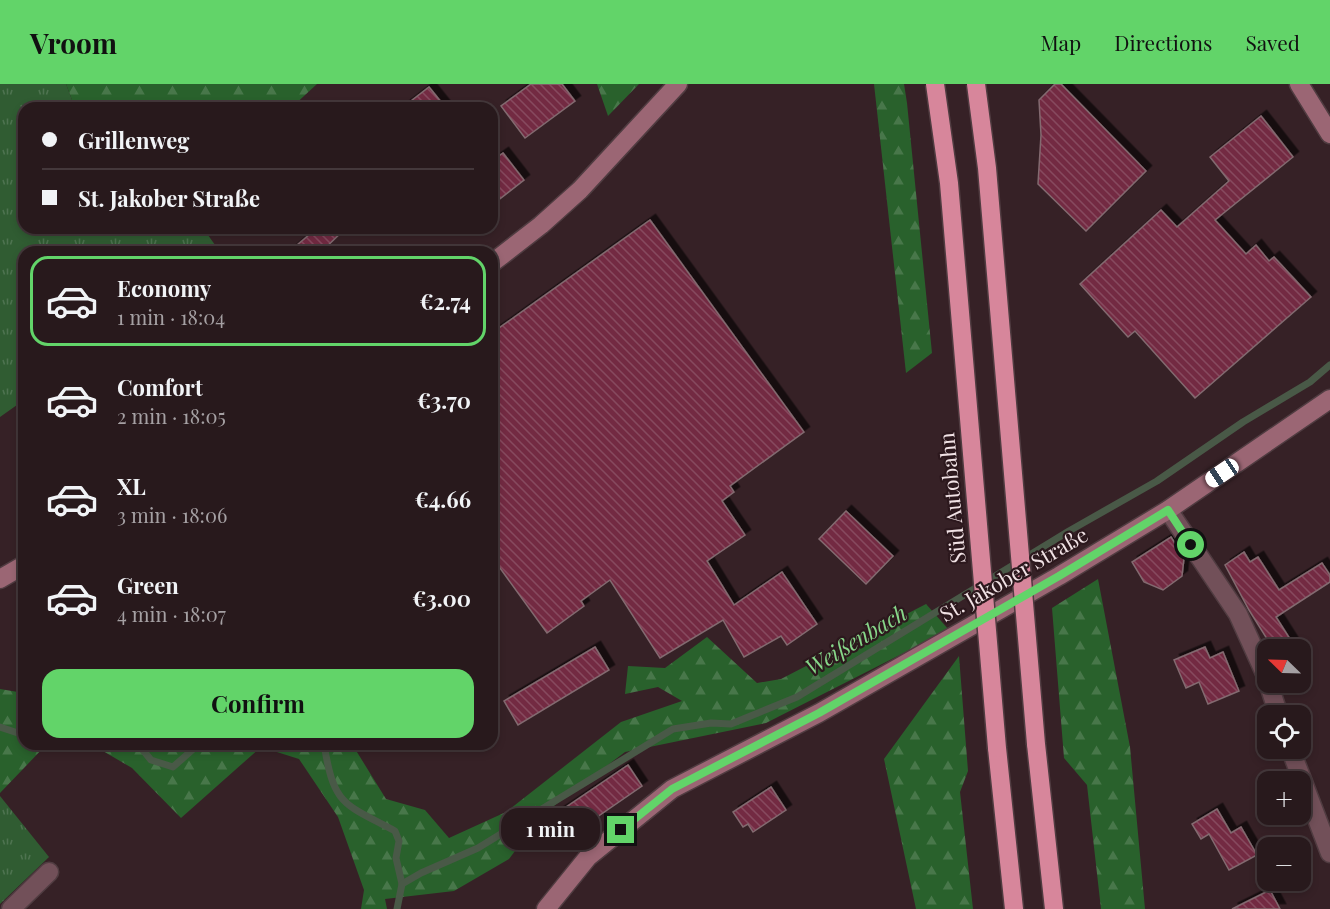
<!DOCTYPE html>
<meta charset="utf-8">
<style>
body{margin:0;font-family:"Playfair Display",serif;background:#342629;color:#f1f3f6;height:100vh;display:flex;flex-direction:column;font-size:22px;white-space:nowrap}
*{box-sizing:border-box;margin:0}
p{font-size:20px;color:#a5a0a3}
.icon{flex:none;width:33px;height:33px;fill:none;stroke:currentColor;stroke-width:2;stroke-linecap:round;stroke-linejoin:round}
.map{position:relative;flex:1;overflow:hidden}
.details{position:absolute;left:18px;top:162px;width:480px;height:504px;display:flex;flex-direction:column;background:#28191c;border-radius:18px;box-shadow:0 3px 9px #0003,0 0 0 2px #44383b}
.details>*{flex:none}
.hud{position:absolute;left:18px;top:18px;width:480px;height:132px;border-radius:18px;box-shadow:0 3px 9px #0003,0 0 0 2px #44383b;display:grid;align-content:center;height:132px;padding:0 24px;background:#28191c}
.needle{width:39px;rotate:293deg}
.buttons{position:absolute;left:1257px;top:555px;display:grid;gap:12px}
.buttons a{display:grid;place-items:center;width:54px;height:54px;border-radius:12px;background:#28191c;box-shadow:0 3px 9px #0003,0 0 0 2px #44383b;font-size:30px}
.end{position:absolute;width:27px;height:27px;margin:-14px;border:8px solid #62d469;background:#111;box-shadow:0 0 0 3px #111}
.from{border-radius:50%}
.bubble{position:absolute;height:42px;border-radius:18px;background:#28191c;box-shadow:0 3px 9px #0003,0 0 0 2px #44383b;font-size:20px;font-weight:700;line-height:42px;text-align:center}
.car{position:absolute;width:18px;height:36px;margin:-18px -9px;border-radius:8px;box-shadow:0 0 4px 2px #0007;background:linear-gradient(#fff 24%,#345 0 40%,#fff 0 76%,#345 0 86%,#fff 0)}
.hud b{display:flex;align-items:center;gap:21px;height:57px;font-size:22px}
.hud b+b{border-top:2px solid #44383b}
.hud i{width:15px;height:15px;background:#f1f3f6}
ul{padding:10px 0 0;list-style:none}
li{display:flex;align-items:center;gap:18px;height:90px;margin:0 12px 9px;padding:0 12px;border:3px solid transparent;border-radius:18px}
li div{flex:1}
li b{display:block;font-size:22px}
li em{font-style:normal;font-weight:700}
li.current{border-color:#62d469}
li>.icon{width:54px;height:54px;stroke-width:1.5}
.cta{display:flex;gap:12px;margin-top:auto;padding:12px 24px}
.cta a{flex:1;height:69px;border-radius:18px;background:#62d469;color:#111;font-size:24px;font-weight:700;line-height:69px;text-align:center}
header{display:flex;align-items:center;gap:36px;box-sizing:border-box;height:84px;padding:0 30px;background:#62d469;color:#111}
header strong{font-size:28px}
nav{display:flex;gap:33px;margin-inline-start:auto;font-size:21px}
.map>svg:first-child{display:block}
.grass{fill:url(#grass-tufts)}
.forest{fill:url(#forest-firs)}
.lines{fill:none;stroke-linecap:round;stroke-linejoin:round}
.stream{stroke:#495947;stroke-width:7}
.building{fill:url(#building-back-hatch);stroke:#836a70;stroke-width:1.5;filter:url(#shadow)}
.street-casing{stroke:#503c41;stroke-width:21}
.secondary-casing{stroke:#503c41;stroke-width:21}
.highway-casing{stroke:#503c41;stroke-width:21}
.street{stroke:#725059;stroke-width:18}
.secondary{stroke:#9b6674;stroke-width:18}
.highway{stroke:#d7869b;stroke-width:18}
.highway-bridge-casing{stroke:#503c41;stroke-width:21;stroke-linecap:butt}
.highway-bridge{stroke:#d7869b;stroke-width:18}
.route{stroke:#62d469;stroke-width:8}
.labels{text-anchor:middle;stroke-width:4.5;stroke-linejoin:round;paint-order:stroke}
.street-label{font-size:21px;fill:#f1e2e5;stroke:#2c181d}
.water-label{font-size:22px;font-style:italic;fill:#87d689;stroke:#2c181d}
</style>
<header>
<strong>Vroom</strong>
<nav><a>Map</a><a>Directions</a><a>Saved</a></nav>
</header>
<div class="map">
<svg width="1330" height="825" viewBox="0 0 1330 825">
<defs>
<pattern id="grass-tufts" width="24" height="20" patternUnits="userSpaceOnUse" patternTransform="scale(1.5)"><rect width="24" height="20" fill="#305c32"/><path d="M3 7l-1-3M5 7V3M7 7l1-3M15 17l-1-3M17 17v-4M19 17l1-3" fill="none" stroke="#4e7350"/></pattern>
<pattern id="forest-firs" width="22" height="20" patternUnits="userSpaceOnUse" patternTransform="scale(1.5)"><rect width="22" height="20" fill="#29612c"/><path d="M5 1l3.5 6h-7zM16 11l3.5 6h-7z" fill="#48774a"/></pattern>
<pattern id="building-back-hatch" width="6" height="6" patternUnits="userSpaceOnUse" patternTransform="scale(1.5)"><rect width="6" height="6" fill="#732c43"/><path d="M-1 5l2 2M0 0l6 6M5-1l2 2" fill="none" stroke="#874a5e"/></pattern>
<filter id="shadow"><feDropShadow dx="5.5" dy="-5.5" stdDeviation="0" flood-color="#0009"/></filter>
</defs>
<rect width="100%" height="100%" fill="#362126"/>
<g class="grass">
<polygon points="0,0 66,0 75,24 24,24 24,144 203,144 220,168 24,168 24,316 0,333"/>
<polygon points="0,712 49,773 0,820"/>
</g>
<g class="forest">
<polygon points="66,0 317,0 291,24 75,24"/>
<polygon points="597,0 639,0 608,32"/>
<polygon points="874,0 904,0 907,19 932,269 906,289"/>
<polygon points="1098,495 1130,663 1145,825 1101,825 1087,701 1064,674 1052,524"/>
<polygon points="926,520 949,546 766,639 625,668 542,731 509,775 454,807 385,815 387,825 361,825 364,806 338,733 299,675 261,663 181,734 132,684 91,660 352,660 386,715 425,726 449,754 506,728 621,638 682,617 658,603 625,610 628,582 665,584 707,553 757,599 781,595"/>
<polygon points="959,572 968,687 960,708 973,825 916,825 884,675"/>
<polygon points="0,605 24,609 24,660 47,660 0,709"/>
</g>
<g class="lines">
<g class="stream">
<polyline points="0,643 24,651"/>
<polyline points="138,660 151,676 173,683 199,660"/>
<path d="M324,660C334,722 343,719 395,747L399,757L396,774L402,800"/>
<polyline points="397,825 402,800 421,789 478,764 673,645 711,639 731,640 797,613 1069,447 1157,397 1243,338 1310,298 1330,281"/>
</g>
</g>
<g class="building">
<polygon points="531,0 562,0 575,17 525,54 501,22"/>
<polygon points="1055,0 1061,0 1146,87 1086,147 1038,100 1041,51 1039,16"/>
<polygon points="429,3 446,24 402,24"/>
<polygon points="1261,32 1293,73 1215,136 1246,170 1256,161 1269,177 1274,173 1311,213 1195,314 1135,247 1128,253 1080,200 1161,126 1177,143 1229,97 1210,73"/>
<polygon points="503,69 524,96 492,121 492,77"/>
<polygon points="650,136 804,348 730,402 734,408 722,417 745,451 707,477 734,521 782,488 817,540 787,561 781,552 744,573 723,536 660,574 610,496 581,517 584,522 547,549 492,473 492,249"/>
<polygon points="317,144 346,144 321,168 289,168"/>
<polygon points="846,427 893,472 866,500 819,455"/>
<polygon points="1171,453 1184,474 1182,492 1163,506 1144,498 1132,478"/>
<polygon points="1244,468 1250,478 1258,473 1279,506 1322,479 1330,491 1330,498 1276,533 1297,566 1274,566 1249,526 1225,481"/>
<polygon points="595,563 609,586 518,641 504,617"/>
<polygon points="1205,563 1210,574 1223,568 1239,607 1208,620 1199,598 1186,604 1174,576"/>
<polygon points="628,681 642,702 568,753 553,732"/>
<polygon points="771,703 786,726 753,748 748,740 743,743 733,728"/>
<polygon points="1217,725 1231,749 1241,743 1257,771 1229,786 1209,750 1201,755 1192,740"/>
<polygon points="1270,806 1280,825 1232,825"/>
</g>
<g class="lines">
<defs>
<g id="street">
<polyline points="1168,426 1238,530 1268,596"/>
<polyline points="1268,598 1279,632"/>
<polyline points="1290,664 1330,769"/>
<polyline points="11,825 49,788"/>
</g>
<g id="secondary">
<polyline points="1299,0 1330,50"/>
<polyline points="492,179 541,141 580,106 678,0"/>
<polyline points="0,495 24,481"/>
<polyline points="546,825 588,773 672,705 819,629 1059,492 1168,426 1330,315"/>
</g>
<g id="highway">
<polyline points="1036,660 1054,825"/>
<polyline points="997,664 1014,825"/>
</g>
</defs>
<use href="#street" class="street-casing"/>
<use href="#secondary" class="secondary-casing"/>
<use href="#highway" class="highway-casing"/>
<use href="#street" class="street"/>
<use href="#secondary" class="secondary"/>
<use href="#highway" class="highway"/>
<defs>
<g id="highway-bridge">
<polyline points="935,0 949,99 997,664"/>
<polyline points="976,0 987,84 1036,660"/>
</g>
</defs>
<use href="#highway-bridge" class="highway-bridge-casing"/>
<use href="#highway-bridge" class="highway-bridge"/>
</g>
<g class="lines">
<polyline class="route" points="621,746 672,705 819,629 1059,492 1168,426 1191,461"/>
</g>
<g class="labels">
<g class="street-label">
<text transform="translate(953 414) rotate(-95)" y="7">Süd Autobahn</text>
<text transform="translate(1014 491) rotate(-30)" y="7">St. Jakober Straße</text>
</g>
<g class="water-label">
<text transform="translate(856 556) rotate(-31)" y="8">Weißenbach</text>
</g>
</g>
</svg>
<div class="buttons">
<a><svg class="needle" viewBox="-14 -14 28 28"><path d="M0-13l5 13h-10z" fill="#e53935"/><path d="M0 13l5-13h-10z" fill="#a5a0a3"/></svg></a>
<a><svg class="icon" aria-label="locate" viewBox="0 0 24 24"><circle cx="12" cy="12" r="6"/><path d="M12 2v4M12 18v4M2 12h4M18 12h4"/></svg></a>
<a>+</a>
<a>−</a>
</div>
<i class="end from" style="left:1191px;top:461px"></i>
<i class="end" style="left:621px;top:746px"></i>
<div class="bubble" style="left:501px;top:724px;width:99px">1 min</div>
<i class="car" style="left:1222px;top:389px;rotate:236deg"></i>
<div class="hud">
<b><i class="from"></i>Grillenweg</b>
<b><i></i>St. Jakober Straße</b>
</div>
<section class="details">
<ul>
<li class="current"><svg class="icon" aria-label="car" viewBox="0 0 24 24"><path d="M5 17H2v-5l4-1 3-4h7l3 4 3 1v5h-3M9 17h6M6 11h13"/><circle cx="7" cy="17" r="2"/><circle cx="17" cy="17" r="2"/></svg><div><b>Economy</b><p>1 min · 18:04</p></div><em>€2.74</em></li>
<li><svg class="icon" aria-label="car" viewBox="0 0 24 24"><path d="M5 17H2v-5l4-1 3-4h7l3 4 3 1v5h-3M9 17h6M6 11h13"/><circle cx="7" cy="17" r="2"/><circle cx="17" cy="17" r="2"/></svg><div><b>Comfort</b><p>2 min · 18:05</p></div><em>€3.70</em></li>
<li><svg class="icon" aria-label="car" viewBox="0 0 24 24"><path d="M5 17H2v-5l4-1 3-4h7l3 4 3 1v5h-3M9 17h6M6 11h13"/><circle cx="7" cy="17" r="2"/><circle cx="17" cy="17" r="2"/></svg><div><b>XL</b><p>3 min · 18:06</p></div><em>€4.66</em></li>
<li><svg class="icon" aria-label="car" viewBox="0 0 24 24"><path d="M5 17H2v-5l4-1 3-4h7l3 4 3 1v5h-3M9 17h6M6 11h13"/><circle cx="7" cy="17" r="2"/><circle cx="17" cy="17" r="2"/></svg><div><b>Green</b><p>4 min · 18:07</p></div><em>€3.00</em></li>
</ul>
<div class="cta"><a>Confirm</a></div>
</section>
</div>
